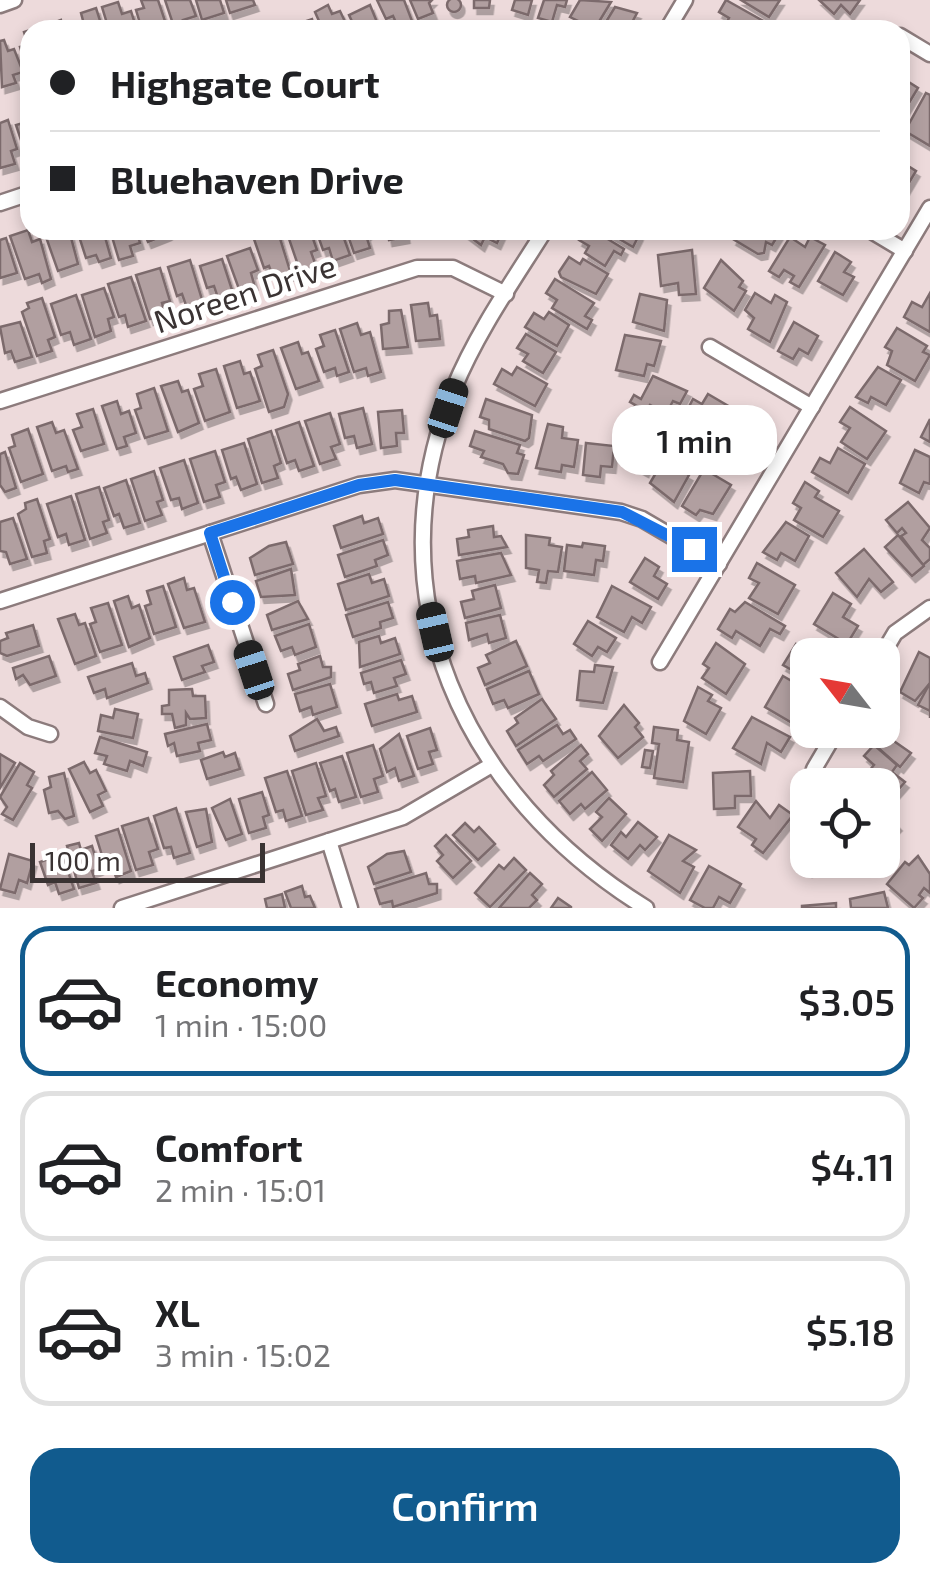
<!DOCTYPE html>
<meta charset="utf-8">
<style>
body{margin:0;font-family:"Exo 2",sans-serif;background:#f6f6f6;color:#202124;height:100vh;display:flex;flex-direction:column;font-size:38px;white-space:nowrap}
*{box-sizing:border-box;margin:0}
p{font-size:32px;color:#757577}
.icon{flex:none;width:55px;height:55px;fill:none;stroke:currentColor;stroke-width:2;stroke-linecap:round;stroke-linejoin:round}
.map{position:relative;height:908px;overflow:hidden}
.drawer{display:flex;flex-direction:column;background:#fff;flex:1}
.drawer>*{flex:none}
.hud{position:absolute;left:20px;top:20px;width:890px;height:220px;border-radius:30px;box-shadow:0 5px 15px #0003;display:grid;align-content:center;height:220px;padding:0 30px;background:#fff}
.needle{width:65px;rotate:301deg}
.fabs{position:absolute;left:790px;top:638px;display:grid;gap:20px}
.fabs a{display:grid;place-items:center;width:110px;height:110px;border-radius:20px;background:#fff;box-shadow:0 5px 15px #0003;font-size:50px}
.scale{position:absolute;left:30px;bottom:25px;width:235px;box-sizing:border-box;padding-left:10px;border:5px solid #3a3333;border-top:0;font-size:28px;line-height:35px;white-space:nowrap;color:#3a3333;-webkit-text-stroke:8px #fff;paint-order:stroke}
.end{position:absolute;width:45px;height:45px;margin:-22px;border:12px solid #1a73e8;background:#fff;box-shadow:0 0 0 5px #fff}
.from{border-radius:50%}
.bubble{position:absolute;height:70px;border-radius:30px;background:#fff;box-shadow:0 5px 15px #0003;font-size:32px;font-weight:600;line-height:70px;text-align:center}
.car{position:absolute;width:30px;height:60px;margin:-30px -15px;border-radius:12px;box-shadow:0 0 8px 2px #0007;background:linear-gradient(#222 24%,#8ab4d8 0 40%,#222 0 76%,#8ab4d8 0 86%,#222 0)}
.hud b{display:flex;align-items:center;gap:35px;height:95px;font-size:38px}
.hud b+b{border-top:2px solid #e0e0e0}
.hud i{width:25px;height:25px;background:#202124}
ul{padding:18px 0 0;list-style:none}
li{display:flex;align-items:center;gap:30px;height:150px;margin:0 20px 15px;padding:0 10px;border:5px solid #e0e0e0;border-radius:30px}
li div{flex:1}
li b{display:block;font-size:38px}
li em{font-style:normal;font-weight:600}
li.selected{border-color:#115b8e}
li>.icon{width:90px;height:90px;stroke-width:1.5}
.primary-button{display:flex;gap:20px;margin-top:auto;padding:20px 30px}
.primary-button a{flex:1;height:115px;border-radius:30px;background:#115b8e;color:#fff;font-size:40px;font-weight:600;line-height:115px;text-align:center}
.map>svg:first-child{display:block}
.building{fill:#b19fa0;stroke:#7c6b6c;stroke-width:2.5;filter:url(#shadow)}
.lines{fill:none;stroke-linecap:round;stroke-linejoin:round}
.street-casing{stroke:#8c7b7c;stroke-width:19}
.street{stroke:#fff;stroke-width:14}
.route{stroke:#1a73e8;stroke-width:12}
.labels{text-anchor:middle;stroke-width:9;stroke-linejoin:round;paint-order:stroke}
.street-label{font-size:32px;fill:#3a3333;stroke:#fff}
</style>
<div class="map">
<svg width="930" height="908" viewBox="0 0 930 908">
<defs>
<filter id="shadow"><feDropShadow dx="3.5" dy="6" stdDeviation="0" flood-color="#0004"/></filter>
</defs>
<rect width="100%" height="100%" fill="#eddadb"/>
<g class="building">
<circle cx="454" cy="5" r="7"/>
<polygon points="141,0 158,0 168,30 142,30 136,10 144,8"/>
<polygon points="165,0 190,0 196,16 183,20 186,27 175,30"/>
<polygon points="196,0 220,0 224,13 202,20"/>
<polygon points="226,0 253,0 255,5 230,13"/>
<polygon points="377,0 404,0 412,21 398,27 393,16 386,19"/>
<polygon points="410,0 432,0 429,3 433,13 418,19"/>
<polygon points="474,0 490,0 489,8 474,8"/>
<polygon points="515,0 532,0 528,15 512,10"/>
<polygon points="567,0 565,7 557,5 552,22 538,18 544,0"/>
<polygon points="580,0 611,2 594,30 572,30 578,21 570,17"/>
<polygon points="726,0 767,23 763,30 735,30 725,25 729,18 719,12"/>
<polygon points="741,0 780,0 769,17"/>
<polygon points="819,0 860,0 850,14 841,5 834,14"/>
<polygon points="118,2 122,14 131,11 137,30 109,30 102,7"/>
<polygon points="328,5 332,14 340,11 349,30 323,30 315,12"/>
<polygon points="370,5 379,27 356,30 349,15"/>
<polygon points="615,7 637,13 628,30 601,30"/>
<polygon points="96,8 103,30 79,30 85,28 81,13"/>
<polygon points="312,19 315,30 287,30 286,28"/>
<polygon points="61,20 64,30 46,30 45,26"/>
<polygon points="797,25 842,27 842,30 797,30"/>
<polygon points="30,30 30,70 27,71 20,47 28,45 24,32"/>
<polygon points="4,40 8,51 14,49 23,72 13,75 16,83 2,87 0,41"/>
<polygon points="904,79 918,88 900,118 900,86"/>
<polygon points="926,93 930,95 930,146 905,131"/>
<polygon points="8,120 17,149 11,151 15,164 0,168 0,123"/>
<polygon points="30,121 30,147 24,149 16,125"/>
<polygon points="900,161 916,171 900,198"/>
<polygon points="28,230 32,242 40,239 51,279 42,283 39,274 25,279 10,236"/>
<polygon points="51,230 69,230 78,264 58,271 46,237 53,234"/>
<polygon points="77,230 103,230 111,258 99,262 96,255 86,258"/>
<polygon points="110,230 136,230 140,243 130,246 133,256 119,260"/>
<polygon points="143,230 167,230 168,234 148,242"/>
<polygon points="286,230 310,230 317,250 311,252 316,266 300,271"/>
<polygon points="316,230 341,230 350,255 333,261 329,248 323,250"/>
<polygon points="346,230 371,230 366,235 370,248 354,253"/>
<polygon points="387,230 405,230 406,237 389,240"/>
<polygon points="461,230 503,230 497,243 485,237 481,245"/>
<polygon points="584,230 593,230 624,249 621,255 614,251 605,266 585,253 589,246 579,240"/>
<polygon points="604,230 632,230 639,235 633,247"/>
<polygon points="738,230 777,230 780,232 772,245 766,242 764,253 758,254 733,239"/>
<polygon points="278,232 291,274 274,280 269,266 264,268 254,239"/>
<polygon points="790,237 805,247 810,237 825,245 799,287 790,282 794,276 784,270 779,277 769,271"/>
<polygon points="6,238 17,273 0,278 0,240"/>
<polygon points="250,248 258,270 251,273 254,284 239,289 227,256"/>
<polygon points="692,250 696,294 679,295 678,283 661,286 658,255"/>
<polygon points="835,252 851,262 844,272 854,277 843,295 818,281"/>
<polygon points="569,257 580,264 583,259 608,274 596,294 561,277 559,272"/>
<polygon points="222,259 233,293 218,298 214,286 207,288 200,266"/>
<polygon points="190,260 203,303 187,308 182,294 177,296 168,267"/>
<polygon points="721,260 743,281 739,287 746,291 734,311 704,288"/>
<polygon points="160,268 170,301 162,303 165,315 150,319 136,275"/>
<polygon points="131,277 146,321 128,327 125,315 119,317 108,284"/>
<polygon points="555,279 594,303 585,316 592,320 587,329 552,308 557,300 546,293"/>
<polygon points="104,288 114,317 108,319 111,331 95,337 82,295"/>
<polygon points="755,293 771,303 775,295 787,302 770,342 748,329 754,318 745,310"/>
<polygon points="930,293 930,332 904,317 912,302 922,307"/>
<polygon points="640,294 667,300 664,331 633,322"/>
<polygon points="76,295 91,339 74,345 70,332 61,335 51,304"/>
<polygon points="42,298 55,337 48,340 52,351 37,356 22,312 29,308 27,303"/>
<polygon points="428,303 430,316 437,315 440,339 416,341 411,305"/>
<polygon points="401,310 408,347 383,349 381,325 389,323 389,311"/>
<polygon points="549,312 569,325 557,346 525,327 534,313 544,319"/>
<polygon points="20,322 32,357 15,362 11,351 5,353 0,327"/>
<polygon points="794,322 818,336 808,354 799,349 793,359 778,351"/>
<polygon points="357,323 361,335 370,332 381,372 368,376 366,368 354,372 340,329"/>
<polygon points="897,328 927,346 923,352 930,355 915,381 887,365 892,351 885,347"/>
<polygon points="335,330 349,372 337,376 335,368 324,372 316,349 324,346 320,335"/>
<polygon points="526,334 556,352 543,373 523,361 528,354 517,348"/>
<polygon points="625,335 661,341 654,366 647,364 644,376 616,370"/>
<polygon points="298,342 302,354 308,352 319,381 296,389 281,348"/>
<polygon points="273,350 288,394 284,407 269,412 255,369 262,366 258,355"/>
<polygon points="240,361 244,374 250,372 260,401 237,408 224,366"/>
<polygon points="517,367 547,384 535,406 494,384 502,369 512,375"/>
<polygon points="878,367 901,380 886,405 871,397 868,403 856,397"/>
<polygon points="216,369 230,412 205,421 194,389 203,386 199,374"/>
<polygon points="653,376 687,391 680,404 673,401 666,414 650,405 646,411 630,402 634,395 641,399"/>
<polygon points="178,381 182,392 188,390 199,423 178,432 161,386"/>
<polygon points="154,388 168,431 145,438 135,410 141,408 137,394"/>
<polygon points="708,394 730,407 719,425 713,421 701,439 685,432 691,422 683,418 693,399 702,404"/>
<polygon points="486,399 532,415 529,438 525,441 489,429 489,420 480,417"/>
<polygon points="117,401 121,414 129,411 136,433 124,437 127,446 117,449 102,406"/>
<polygon points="850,407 886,431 867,459 841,442 850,428 840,422"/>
<polygon points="363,408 372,444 357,448 354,436 345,438 339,414"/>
<polygon points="93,409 104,444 81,451 73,430 82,427 77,414"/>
<polygon points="741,409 755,417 750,426 762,432 744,462 718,446"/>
<polygon points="402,410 404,433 396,433 397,446 381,448 378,412"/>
<polygon points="330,413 340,444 331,447 336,459 320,464 305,421"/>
<polygon points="930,419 930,442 921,437"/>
<polygon points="632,421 645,426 640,436 656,443 645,471 618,456"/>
<polygon points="52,422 56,433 64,430 78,469 68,472 66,466 52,471 37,427"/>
<polygon points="299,422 314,466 299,471 295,460 287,463 276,430"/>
<polygon points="548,424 563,427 562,438 578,440 574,467 562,465 561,472 536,468"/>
<polygon points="28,429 43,474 21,482 9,448 15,446 12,435"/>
<polygon points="271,431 281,463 274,466 278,478 262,483 248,439"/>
<polygon points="475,431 520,445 517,453 524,455 518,474 508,473 503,464 481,457 484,451 470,446"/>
<polygon points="244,443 257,484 241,490 236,477 231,479 222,450"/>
<polygon points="586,443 614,446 612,467 601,466 600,477 583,475"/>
<polygon points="838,448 865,464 848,493 812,472 820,458 830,463"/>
<polygon points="915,450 930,457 930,484 924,482 919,493 900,483"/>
<polygon points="215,451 225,482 216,485 220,497 204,502 190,459"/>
<polygon points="5,452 16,488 5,492 0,485 0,454"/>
<polygon points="184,460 198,503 182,509 179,498 171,500 160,468"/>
<polygon points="663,461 689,475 674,502 650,483"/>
<polygon points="704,469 731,485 713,514 700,510 696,515 682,506"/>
<polygon points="154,471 163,500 157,502 162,515 145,521 131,479"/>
<polygon points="126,480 140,523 124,528 119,514 114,516 104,488"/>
<polygon points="805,482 819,491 815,497 839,511 823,537 794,520 801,508 793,503"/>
<polygon points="99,487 109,520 103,522 107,533 90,539 76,494"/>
<polygon points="71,496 85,540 69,545 66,534 58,537 47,504"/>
<polygon points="37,499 50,539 44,541 47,553 32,557 18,514 26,509 25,503"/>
<polygon points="908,502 930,528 922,540 930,548 930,559 923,565 901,536 906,533 902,528 897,533 886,520"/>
<polygon points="362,516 364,523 378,518 383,534 341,548 334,526"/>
<polygon points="13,518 27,559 10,564 6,552 0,551 0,522"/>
<polygon points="786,522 809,536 795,561 781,553 777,560 763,552"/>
<polygon points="493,526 494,537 501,536 507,547 459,555 457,539 469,537 468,530"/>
<polygon points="526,535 550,538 549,545 562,547 558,572 548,571 546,583 537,582 539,570 526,568"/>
<polygon points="898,535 924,566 912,576 885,547"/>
<polygon points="383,540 388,555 375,560 377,566 345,577 338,555"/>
<polygon points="286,542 293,564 255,575 250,558 269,546"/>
<polygon points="583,543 605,546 603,561 596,560 594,575 564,571 567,545 582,547"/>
<polygon points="864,549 893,582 881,592 869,579 857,597 836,573"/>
<polygon points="501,553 511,575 476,583 475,576 460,579 457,561"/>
<polygon points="645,558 659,567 654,576 667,584 658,599 630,582"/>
<polygon points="757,563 795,585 778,614 749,598 759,583 749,578"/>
<polygon points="291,569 295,595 261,597 256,581"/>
<polygon points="369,574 372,583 384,579 389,596 346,610 338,584"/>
<polygon points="184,578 187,590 194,588 205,622 184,628 168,584"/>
<polygon points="495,585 501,608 465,618 461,602 474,599 472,591"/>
<polygon points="163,586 176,627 154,634 145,606 151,604 147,591"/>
<polygon points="612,586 651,607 642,623 632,617 624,632 597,617"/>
<polygon points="833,593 851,604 843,617 858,626 847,644 814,624"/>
<polygon points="128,596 132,608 139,605 150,638 129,647 114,601"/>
<polygon points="298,601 308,619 272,630 267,615"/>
<polygon points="388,602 393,618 380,622 381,628 353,637 346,615"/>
<polygon points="745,602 785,626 780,634 770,629 760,646 736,631 732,638 718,629 730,609 735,612"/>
<polygon points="108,603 122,645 100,652 90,624 96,622 91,608"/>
<polygon points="75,614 79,625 85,623 96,656 75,664 58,619"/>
<polygon points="500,615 506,638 489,643 487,634 469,640 466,623"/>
<polygon points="588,621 616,638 607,652 598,647 592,656 574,644"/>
<polygon points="309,624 316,647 295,655 292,647 281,651 275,636"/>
<polygon points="33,625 39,646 7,656 0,653 0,641 8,638 6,633"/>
<polygon points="379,636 381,643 395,638 400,654 360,667 359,642"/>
<polygon points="516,641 527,666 485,685 478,668 490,663 486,655"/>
<polygon points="816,641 841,655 808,655 808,679 783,665 796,644 809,652"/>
<polygon points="716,643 745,664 726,694 702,678 709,668 703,664"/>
<polygon points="208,645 214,662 202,666 205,672 182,680 174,657"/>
<polygon points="919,652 930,658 930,683 915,701 900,692"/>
<polygon points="49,656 56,676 30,685 23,675 16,679 13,668"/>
<polygon points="320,656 323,667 331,667 331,677 293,690 288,674 300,670 298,664"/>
<polygon points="401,660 406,674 394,678 397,686 374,693 371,682 364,684 361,673"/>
<polygon points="132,663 136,676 145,673 148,683 107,698 105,689 94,693 88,677"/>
<polygon points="595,665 613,667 603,703 577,700 580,671 594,672"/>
<polygon points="529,671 539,694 508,708 504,700 493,704 487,689"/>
<polygon points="783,676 802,687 796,697 808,704 808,712 799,727 765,707"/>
<polygon points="930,683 930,718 930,711 918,705"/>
<polygon points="330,684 337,707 313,715 311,707 300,711 295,694"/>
<polygon points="698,687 712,695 708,701 721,708 706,734 684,721"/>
<polygon points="192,689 193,696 205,696 206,718 190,719 186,713 186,725 175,728 172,714 162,714 162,706 169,705 169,690"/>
<polygon points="397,694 399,700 412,696 417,712 372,726 365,704"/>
<polygon points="542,699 556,719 516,746 507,731 518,723 515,718"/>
<polygon points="624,705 639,723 635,727 643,737 618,758 599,736"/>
<polygon points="115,709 138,714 133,738 98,731 101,715 113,718"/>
<polygon points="752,717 790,737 781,752 767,743 761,764 733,748"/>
<polygon points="317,719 324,731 336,727 339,736 295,751 290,736"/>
<polygon points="207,724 211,740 198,743 200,751 177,756 174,743 168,746 165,734"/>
<polygon points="557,725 563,734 570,730 576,739 543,761 539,756 527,764 518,750"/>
<polygon points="654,727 678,730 677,740 689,742 683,782 654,778 659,744 652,743"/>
<polygon points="430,728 437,750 429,752 433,764 418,769 407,736"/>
<polygon points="878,730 911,753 900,767 869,740"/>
<polygon points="399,734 414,776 399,781 395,768 387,772 380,749"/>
<polygon points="100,737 147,752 143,766 130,761 127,771 104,764 107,756 95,753"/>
<polygon points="373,745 383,776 374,779 378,792 361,797 347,753"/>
<polygon points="581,745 588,754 580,761 587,769 554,797 544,785 554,775 551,771"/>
<polygon points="874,745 897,765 892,772 905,782 891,798 882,785 865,776 874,765 864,756"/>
<polygon points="645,750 653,751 650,768 642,767"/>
<polygon points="223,752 225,757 235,753 240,769 207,779 201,760"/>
<polygon points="0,754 15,763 0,788"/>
<polygon points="342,756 356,797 339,802 335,789 330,791 320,763"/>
<polygon points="84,762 90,773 96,770 106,791 98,795 103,806 90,812 69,769"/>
<polygon points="20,763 34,772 27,785 32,788 13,820 2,814 7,807 0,797"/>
<polygon points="316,763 326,796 318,798 323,810 306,815 292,771"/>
<polygon points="287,771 302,816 286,821 283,810 276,812 265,778"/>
<polygon points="750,771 751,796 735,796 735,808 714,809 713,773"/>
<polygon points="592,772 607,790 585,809 581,804 570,814 559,801"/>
<polygon points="64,773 74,816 65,819 58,811 49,813 44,790 51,787 49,777"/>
<polygon points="262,792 269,815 263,817 266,828 249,833 239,799"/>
<polygon points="609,798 626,814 602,841 590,829 602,817 596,812"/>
<polygon points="230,799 242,834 226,840 212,808"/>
<polygon points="756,801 770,818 779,805 793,815 763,853 752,845 756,839 738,827"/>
<polygon points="176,808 190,853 174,858 171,847 164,848 154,816"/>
<polygon points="882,808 898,825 887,836 892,841 882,850"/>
<polygon points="206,809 212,842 197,847 186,812"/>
<polygon points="148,818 158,849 149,852 153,865 136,870 122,826"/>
<polygon points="638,822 657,837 645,850 640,845 628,859 611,845 621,832 626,837"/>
<polygon points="465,823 474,832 479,827 495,844 478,860 453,835"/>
<polygon points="118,829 131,871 116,877 111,863 105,865 96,836"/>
<polygon points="446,835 471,861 453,878 437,861 443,855 435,846"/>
<polygon points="669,835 696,850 683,861 694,867 680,893 648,871"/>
<polygon points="79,843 81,850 92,846 99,869 92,871 96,883 79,888 67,846"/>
<polygon points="808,844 808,860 836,863 809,871 808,866 800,868 796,846"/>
<polygon points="404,851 411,872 374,884 368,867 387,854"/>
<polygon points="9,854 33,861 27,883 19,880 15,893 0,889"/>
<polygon points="62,854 74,889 59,894 55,882 48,885 40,862"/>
<polygon points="918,856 930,874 930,893 924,888 919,895 923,898 914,908 887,884 905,862 909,865"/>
<polygon points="514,858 526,870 490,907 475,893 499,865 504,869"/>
<polygon points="709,866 741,884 730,903 719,897 713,908 705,908 690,900"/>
<polygon points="426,873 429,884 437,884 437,893 393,907 392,901 380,904 375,889"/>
<polygon points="530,873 542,884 532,895 537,900 529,908 499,908"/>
<polygon points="302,886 305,897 310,896 315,908 291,908 285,892"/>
<polygon points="884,892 888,908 851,908 850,899"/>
<polygon points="282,894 285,908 267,908 265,899"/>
<polygon points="558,898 571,907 571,908 551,908"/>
<polygon points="836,903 836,908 802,908 802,906"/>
</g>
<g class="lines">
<defs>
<g id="street">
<polyline points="0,5 14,0"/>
<polyline points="667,30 685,0"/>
<polyline points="900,36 930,54"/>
<polyline points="0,203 30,193"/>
<path d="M545,230C513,281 477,332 454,388C370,596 463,795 646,908"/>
<polyline points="870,230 905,251"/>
<polyline points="710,347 812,407"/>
<polyline points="0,401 417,268 453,268 506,294"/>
<polyline points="210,533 266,704"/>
<polyline points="0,601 359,485 395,480 621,512 642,519 719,564"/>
<polyline points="882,655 895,633 930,608"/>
<polyline points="660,662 930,208"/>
<polyline points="0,707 28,727 50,734"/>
<polyline points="814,769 837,730"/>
<polyline points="329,841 350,908"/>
<polyline points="122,908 403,817 490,766"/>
</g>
</defs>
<use href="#street" class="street-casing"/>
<use href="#street" class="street"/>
</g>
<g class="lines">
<polyline class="route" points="232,602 210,533 359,485 395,480 622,512 694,549"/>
</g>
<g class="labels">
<g class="street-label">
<text transform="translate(245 294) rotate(-18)" y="11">Noreen Drive</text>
</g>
</g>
</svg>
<div class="fabs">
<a><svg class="needle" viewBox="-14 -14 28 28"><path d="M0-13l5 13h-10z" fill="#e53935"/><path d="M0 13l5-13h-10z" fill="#757577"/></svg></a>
<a><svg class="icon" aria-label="locate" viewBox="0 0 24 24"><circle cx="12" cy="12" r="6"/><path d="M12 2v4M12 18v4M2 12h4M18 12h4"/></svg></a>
</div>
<div class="scale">100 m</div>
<i class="end from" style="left:232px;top:602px"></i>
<i class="end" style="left:694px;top:549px"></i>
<div class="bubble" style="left:612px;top:405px;width:165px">1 min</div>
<i class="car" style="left:448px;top:408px;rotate:18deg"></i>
<i class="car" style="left:435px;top:632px;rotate:347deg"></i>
<i class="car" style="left:254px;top:670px;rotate:342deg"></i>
<div class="hud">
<b><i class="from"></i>Highgate Court</b>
<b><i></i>Bluehaven Drive</b>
</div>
</div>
<section class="drawer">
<ul>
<li class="selected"><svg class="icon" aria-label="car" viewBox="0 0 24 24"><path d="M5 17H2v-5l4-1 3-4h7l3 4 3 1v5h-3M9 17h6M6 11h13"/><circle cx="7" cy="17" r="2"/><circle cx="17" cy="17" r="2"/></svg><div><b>Economy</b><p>1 min · 15:00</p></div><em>$3.05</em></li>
<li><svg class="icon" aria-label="car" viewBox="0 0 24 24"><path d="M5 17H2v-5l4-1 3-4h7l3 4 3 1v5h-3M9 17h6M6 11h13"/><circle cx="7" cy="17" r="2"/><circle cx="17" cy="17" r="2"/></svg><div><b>Comfort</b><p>2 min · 15:01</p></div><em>$4.11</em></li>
<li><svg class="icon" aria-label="car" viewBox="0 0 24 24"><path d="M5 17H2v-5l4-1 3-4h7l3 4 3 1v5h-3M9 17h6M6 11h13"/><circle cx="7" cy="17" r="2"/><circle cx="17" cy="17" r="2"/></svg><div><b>XL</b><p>3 min · 15:02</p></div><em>$5.18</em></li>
</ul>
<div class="primary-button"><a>Confirm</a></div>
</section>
